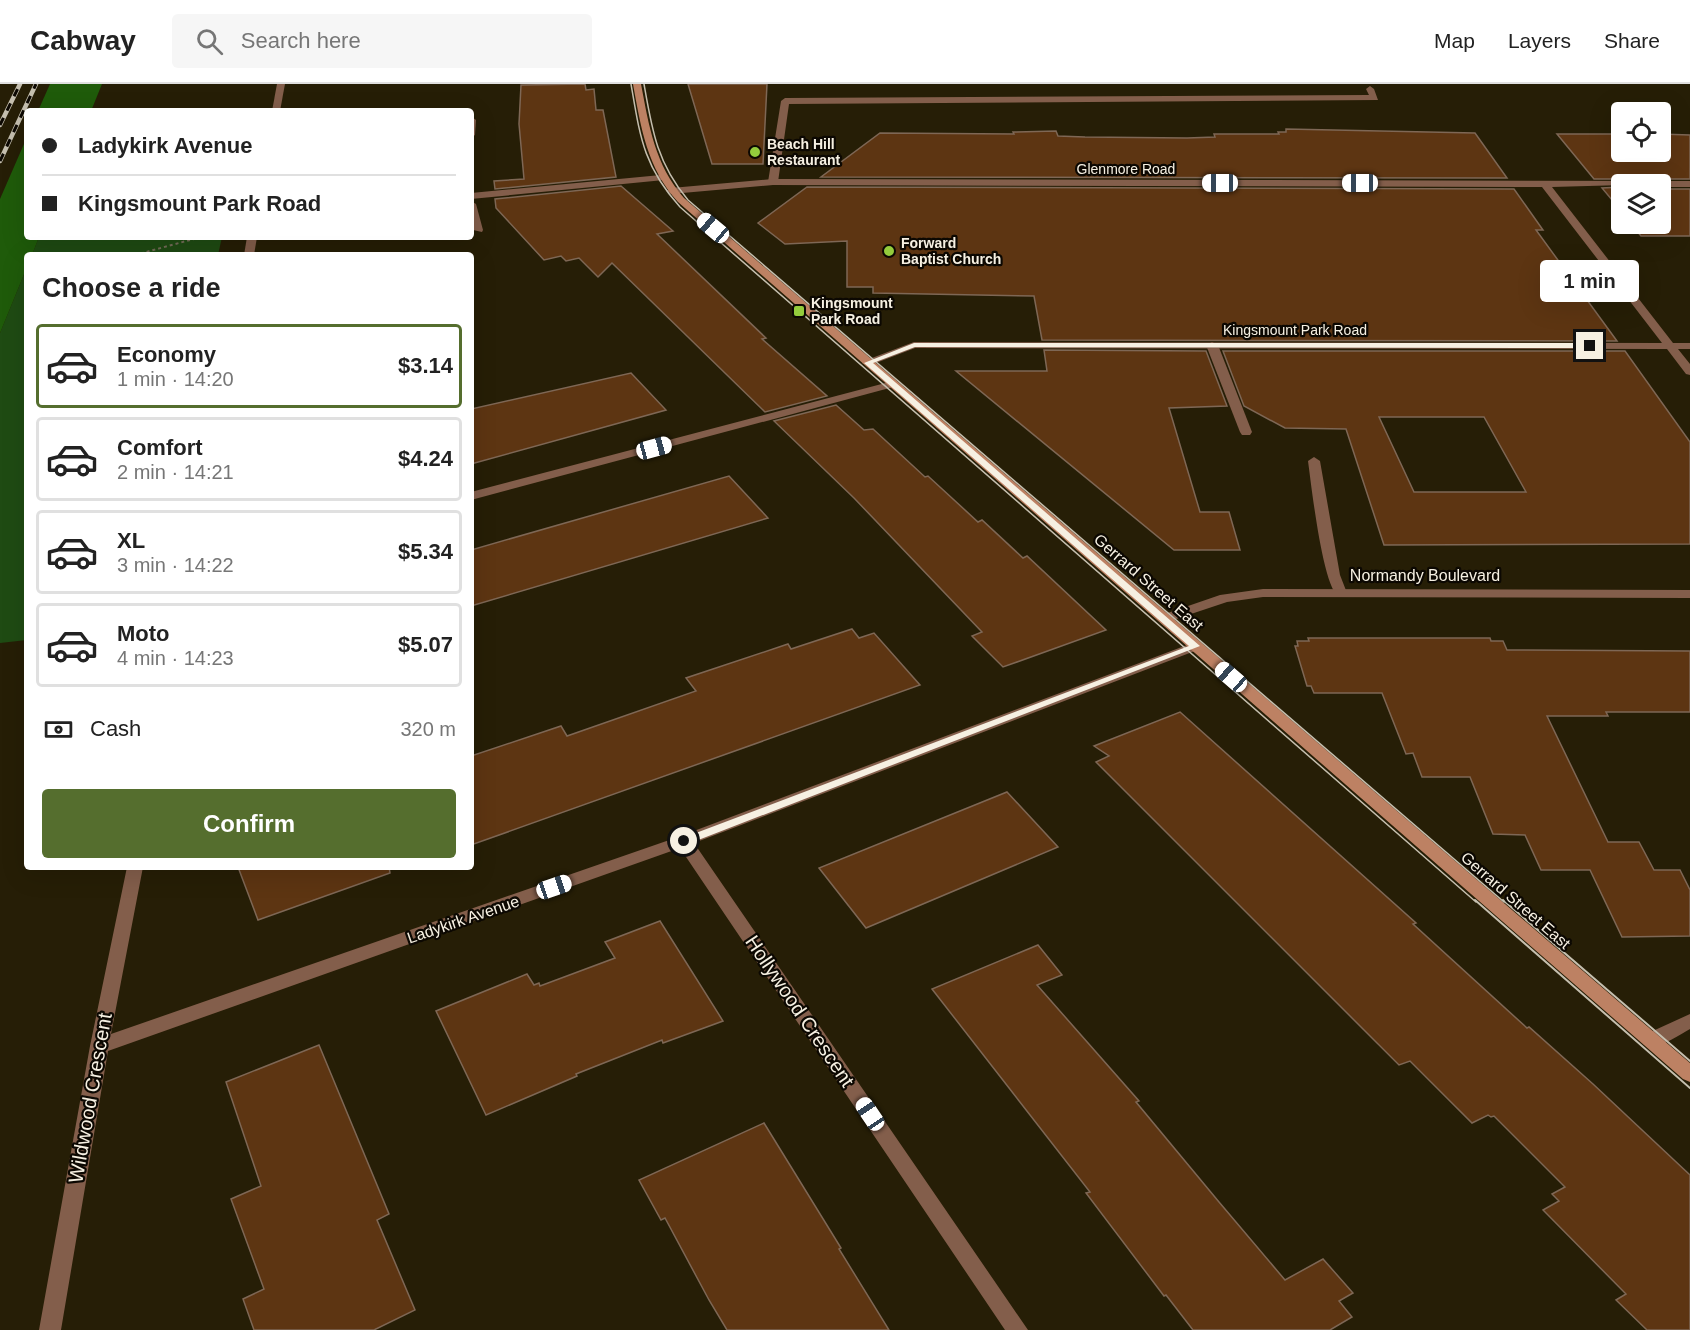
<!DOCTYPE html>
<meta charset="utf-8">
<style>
body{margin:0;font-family:Helvetica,sans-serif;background:#f6f6f6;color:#222;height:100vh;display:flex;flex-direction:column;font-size:22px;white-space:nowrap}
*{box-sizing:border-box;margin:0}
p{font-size:20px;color:#767676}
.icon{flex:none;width:33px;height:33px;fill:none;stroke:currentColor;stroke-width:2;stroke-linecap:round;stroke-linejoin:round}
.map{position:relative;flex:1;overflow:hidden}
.details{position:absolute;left:24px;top:168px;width:450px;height:618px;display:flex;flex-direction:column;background:#fff;border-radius:6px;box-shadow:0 6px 24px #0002}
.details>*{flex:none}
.top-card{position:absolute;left:24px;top:24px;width:450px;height:132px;border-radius:6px;box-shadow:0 6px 24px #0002;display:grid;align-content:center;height:132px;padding:0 18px;background:#fff}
.tools{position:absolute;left:1611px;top:18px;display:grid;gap:12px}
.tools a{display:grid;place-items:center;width:60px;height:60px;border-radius:6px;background:#fff;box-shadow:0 6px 24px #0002;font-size:30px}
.end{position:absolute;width:27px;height:27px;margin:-14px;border:8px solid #f6f0e2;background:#111;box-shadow:0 0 0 3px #111}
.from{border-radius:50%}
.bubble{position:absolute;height:42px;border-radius:6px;background:#fff;box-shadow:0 6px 24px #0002;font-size:20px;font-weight:600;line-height:42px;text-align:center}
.car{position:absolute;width:18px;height:36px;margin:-18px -9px;border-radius:8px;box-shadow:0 0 4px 2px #0007;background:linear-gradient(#fff 24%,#345 0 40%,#fff 0 76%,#345 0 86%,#fff 0)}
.top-card b{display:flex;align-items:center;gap:21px;height:57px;font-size:22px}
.top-card b+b{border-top:2px solid #e0e0e0}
.top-card i{width:15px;height:15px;background:#222}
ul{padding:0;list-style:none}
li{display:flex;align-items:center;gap:18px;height:84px;margin:0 12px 9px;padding:0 6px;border:3px solid #e0e0e0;border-radius:6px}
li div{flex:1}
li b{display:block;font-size:22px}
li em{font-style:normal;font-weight:600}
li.on{border-color:#556e2e}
li>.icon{width:54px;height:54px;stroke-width:1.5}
h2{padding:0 18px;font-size:27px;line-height:72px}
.pay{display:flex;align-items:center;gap:15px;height:66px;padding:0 18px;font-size:22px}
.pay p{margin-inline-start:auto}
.primary-button{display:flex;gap:12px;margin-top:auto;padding:12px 18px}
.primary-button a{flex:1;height:69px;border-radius:6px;background:#556e2e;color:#fff;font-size:24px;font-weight:600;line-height:69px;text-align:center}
header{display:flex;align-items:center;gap:36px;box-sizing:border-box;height:84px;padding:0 30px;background:#fff;border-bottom:2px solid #e0e0e0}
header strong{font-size:28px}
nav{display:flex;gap:33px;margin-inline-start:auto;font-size:21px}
.search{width:420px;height:54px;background:#f6f6f6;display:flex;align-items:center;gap:15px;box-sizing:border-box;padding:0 21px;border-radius:6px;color:#767676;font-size:22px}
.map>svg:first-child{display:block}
.green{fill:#1f4b13}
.forest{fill:#1f5b0a}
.building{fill:#5d3512;stroke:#7e6755;stroke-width:1.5;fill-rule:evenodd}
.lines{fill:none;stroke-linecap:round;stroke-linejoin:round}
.path{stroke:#736c57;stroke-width:2;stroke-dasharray:3 3;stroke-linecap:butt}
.lane{fill:#835e4b;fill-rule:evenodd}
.street{fill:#835e4b;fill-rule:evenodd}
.secondary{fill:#bd8163;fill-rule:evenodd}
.tram-far1{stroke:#c5bfaf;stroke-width:1.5}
.tram{stroke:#c5bfaf;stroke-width:2}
.rail-casing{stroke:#c5bfaf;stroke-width:4.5}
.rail{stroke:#0c0802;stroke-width:3;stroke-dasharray:8;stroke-linecap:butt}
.route{fill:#f6f0e2}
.poi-dot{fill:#94cc3c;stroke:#0c0802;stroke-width:2}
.labels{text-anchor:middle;stroke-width:4.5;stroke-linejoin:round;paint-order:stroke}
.far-poi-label{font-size:14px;font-weight:bold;fill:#f6f0e2;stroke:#0c0802;text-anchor:start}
.far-street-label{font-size:14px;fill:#f6f0e2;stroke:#0c0802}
.street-label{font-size:16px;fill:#f6f0e2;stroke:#0c0802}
.near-street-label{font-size:20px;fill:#f6f0e2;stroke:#0c0802}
</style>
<header>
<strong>Cabway</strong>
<div class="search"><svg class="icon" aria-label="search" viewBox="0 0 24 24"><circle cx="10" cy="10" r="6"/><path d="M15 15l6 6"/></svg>Search here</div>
<nav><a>Map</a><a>Layers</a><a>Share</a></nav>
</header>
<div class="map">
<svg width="1690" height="1246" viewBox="0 0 1690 1246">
<rect width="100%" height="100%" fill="#261e06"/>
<g class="green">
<polygon points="39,153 222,153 218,171 32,171"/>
<polygon points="27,183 27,556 0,559 0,249"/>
</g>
<g class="forest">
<polygon points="50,0 102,0 91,27 38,27"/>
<polygon points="27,53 27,153 39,153 32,171 27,171 27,183 0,249 0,115"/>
</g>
<g class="building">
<polygon points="585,0 586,6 594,5 596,26 603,26 616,93 495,105 494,97 524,95 519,40 521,1"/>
<polygon points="688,0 767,0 763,80 712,80"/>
<polygon points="1286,45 1475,49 1507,94 821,93 880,49 1014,50 1013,48 1056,47 1058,52 1085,53 1187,54 1215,53 1214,50 1279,50 1278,48 1286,48"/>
<polygon points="1557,50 1622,50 1622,68 1660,68 1660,50 1690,51 1690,95 1594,95"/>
<polygon points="621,102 673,147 657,150 766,254 762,255 827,312 765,328 612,179 598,193 579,174 566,177 561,172 544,176 496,124 495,115"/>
<polygon points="807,103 1514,105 1543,146 1536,146 1617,257 1042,256 1034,212 873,209 873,203 847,203 847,157 785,160 758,139"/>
<polygon points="1622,103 1622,128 1602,104"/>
<polygon points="1660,105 1690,105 1690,152 1641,152 1631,140 1660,140"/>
<polygon points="1044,266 1206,267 1227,322 1169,324 1200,428 1229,428 1240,466 1174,466 956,287 1047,287"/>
<path d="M1223,267H1625L1690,358V460L1384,461L1346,345L1285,344L1244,322ZM1379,333H1484L1526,408H1414Z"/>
<polygon points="631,289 666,326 471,380 471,325"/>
<polygon points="836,321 864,346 873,345 925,393 928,392 978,438 982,436 1023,474 1027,472 1106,546 1003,583 972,552 982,548 854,414 774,337"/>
<polygon points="729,392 768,434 471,522 471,466"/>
<polygon points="852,545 859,554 874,549 920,601 471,761 471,672 561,642 567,652 696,607 686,594 788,560 791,565"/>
<polygon points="1308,554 1490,554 1491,557 1503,557 1507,566 1690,567 1690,628 1606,628 1608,632 1547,632 1608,758 1639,758 1654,786 1680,786 1690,806 1690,852 1622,853 1590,786 1541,786 1525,751 1493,750 1470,693 1422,693 1413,669 1406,670 1382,609 1314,609 1311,602 1307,602 1295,562 1298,562 1297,557 1309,557"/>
<polygon points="1180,628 1416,839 1413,840 1527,944 1529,943 1593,1000 1690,1091 1690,1246 1647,1246 1616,1216 1626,1210 1543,1126 1559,1117 1552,1110 1565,1103 1494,1032 1491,1033 1488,1031 1472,1039 1410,977 1399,981 1096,678 1109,672 1094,662"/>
<polygon points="1007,708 1058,763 866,844 819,784"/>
<polygon points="238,783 389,783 390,789 258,836"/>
<polygon points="660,837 723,937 663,959 662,956 576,990 577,992 486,1031 436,927 527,890 534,901 539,899 540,902 615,874 605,858"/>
<polygon points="1038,861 1062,891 1037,901 1139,1017 1136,1018 1219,1118 1285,1196 1323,1175 1353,1209 1339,1217 1352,1233 1330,1246 1193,1246 1166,1211 1164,1212 1086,1109 1090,1108 932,905"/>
<polygon points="319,961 389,1130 377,1136 415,1226 374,1246 254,1246 243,1215 264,1205 231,1115 261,1102 226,998"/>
<polygon points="764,1039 841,1164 839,1165 889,1246 727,1246 709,1216 665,1134 661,1136 639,1096"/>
</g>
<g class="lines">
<polyline class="path" points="135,171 201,153"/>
<g class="lane">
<polygon points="1370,2 1374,5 1378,16 789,20 778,98 773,101 768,98 781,17 785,14 1369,11 1366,5"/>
<polygon points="472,33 476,36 475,51 471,54"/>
<polygon points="661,91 664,92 664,96 471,115 471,109"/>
<polygon points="471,117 476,120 483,146 482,148 473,146"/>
<polygon points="1212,258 1218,261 1252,348 1250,351 1242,351 1240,348 1206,261"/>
<path d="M1314,373L1320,377L1340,491L1347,509L1340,513C1323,509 1311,398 1308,377Z"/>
</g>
<g class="street">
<polygon points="277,0 285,0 280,27 272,27"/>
<polygon points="773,95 1690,97 1690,103 1660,103 1660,100 1552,103 1673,259 1690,259 1690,265 1678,265 1690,280 1690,291 1686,290 1667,265 915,264 868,282 862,279 864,277 914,258 1662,259 1542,103 773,101 671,110 666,107 671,104"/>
<polygon points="247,153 257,153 254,171 244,171"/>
<polygon points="893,297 897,298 897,302 471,416 471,408"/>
<polygon points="1263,505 1690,506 1690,514 1263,513 1227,518 1164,539 1157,535 1159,532 1220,511"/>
<polygon points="1195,558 1202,562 1200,565 694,759 1028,1246 1005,1246 680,764 108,967 61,1246 39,1246 90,962 127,783 143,783 111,950 678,753"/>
<path d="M1690,930V945C1677,952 1659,966 1644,961L1642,956L1644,951Z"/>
</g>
<path class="secondary" d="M633,0H641C649,42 655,81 684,114L1690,979V998L1683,995L678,118C647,84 641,44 633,0Z"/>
<g class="tram-far1">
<path d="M631,0C640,52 643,82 680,123L1476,818"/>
<path d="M644,0C652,46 657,79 688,116L1504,818"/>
</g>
<g class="tram">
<polyline points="1475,816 1690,1004"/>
<polyline points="1503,816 1690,977"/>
</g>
<defs>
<g id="rail">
<polyline points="0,41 20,0"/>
<polyline points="0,77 36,0"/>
</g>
</defs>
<use href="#rail" class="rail-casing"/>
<use href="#rail" class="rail"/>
</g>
<polygon class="route" points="914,259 1590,259 1594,262 1590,264 915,263 873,279 1200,562 688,760 680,760 680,755 1189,562 864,279"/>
<g class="poi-dot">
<circle cx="755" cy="68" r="6"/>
<circle cx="889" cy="167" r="6"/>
<rect x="793" y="221" width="12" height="12" rx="3"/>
</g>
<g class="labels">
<g class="far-poi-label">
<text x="767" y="65">Beach Hill<tspan x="767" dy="16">Restaurant</tspan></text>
<text x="901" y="164">Forward<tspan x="901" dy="16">Baptist Church</tspan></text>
<text x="811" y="224">Kingsmount<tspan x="811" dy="16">Park Road</tspan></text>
</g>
<g class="far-street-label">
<text x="1126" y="90">Glenmore Road</text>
<text x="1295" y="251">Kingsmount Park Road</text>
</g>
<g class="street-label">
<text x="1425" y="497">Normandy Boulevard</text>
<text transform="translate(1149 498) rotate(41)" y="6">Gerrard Street East</text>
<text transform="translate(1516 816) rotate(41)" y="6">Gerrard Street East</text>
<text transform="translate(463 835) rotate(-19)" y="6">Ladykirk Avenue</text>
</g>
<g class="near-street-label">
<text transform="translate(800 927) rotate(56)" y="7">Hollywood Crescent</text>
<text transform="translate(90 1014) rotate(-80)" y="7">Wildwood Crescent</text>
</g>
</g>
</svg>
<div class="tools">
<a><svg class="icon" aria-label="locate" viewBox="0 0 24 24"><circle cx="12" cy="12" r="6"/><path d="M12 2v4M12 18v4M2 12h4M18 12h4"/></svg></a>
<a><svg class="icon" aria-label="layers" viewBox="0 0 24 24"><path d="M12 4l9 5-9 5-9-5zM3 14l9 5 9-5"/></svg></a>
</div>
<i class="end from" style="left:684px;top:757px"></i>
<i class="end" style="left:1590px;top:262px"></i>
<div class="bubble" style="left:1540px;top:176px;width:99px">1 min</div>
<i class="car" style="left:1220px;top:99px;rotate:270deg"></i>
<i class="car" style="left:1360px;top:99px;rotate:270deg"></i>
<i class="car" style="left:713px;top:144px;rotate:310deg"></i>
<i class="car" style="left:654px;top:364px;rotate:75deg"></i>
<i class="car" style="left:1231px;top:593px;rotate:311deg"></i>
<i class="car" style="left:554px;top:803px;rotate:71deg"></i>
<i class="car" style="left:870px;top:1030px;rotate:326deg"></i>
<div class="top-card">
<b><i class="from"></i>Ladykirk Avenue</b>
<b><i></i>Kingsmount Park Road</b>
</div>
<section class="details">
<h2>Choose a ride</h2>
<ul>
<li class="on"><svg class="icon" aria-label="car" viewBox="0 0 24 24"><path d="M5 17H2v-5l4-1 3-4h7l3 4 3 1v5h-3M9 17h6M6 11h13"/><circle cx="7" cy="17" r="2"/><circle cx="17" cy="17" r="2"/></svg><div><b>Economy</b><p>1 min · 14:20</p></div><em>$3.14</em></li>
<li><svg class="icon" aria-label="car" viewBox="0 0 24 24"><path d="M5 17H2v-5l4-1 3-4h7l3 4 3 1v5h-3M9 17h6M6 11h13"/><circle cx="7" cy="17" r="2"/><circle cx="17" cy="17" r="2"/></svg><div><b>Comfort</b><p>2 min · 14:21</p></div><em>$4.24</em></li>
<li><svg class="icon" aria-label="car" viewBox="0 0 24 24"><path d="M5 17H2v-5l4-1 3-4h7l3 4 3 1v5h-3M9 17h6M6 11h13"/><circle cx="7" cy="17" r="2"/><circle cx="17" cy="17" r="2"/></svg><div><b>XL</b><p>3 min · 14:22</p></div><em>$5.34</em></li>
<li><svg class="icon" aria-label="car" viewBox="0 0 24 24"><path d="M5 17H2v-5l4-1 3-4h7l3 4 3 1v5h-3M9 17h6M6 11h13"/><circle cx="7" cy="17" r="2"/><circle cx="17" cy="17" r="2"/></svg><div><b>Moto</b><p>4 min · 14:23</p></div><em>$5.07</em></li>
</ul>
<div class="pay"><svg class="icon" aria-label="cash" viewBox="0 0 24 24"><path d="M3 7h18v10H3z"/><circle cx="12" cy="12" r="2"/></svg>Cash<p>320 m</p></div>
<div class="primary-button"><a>Confirm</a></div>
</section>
</div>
